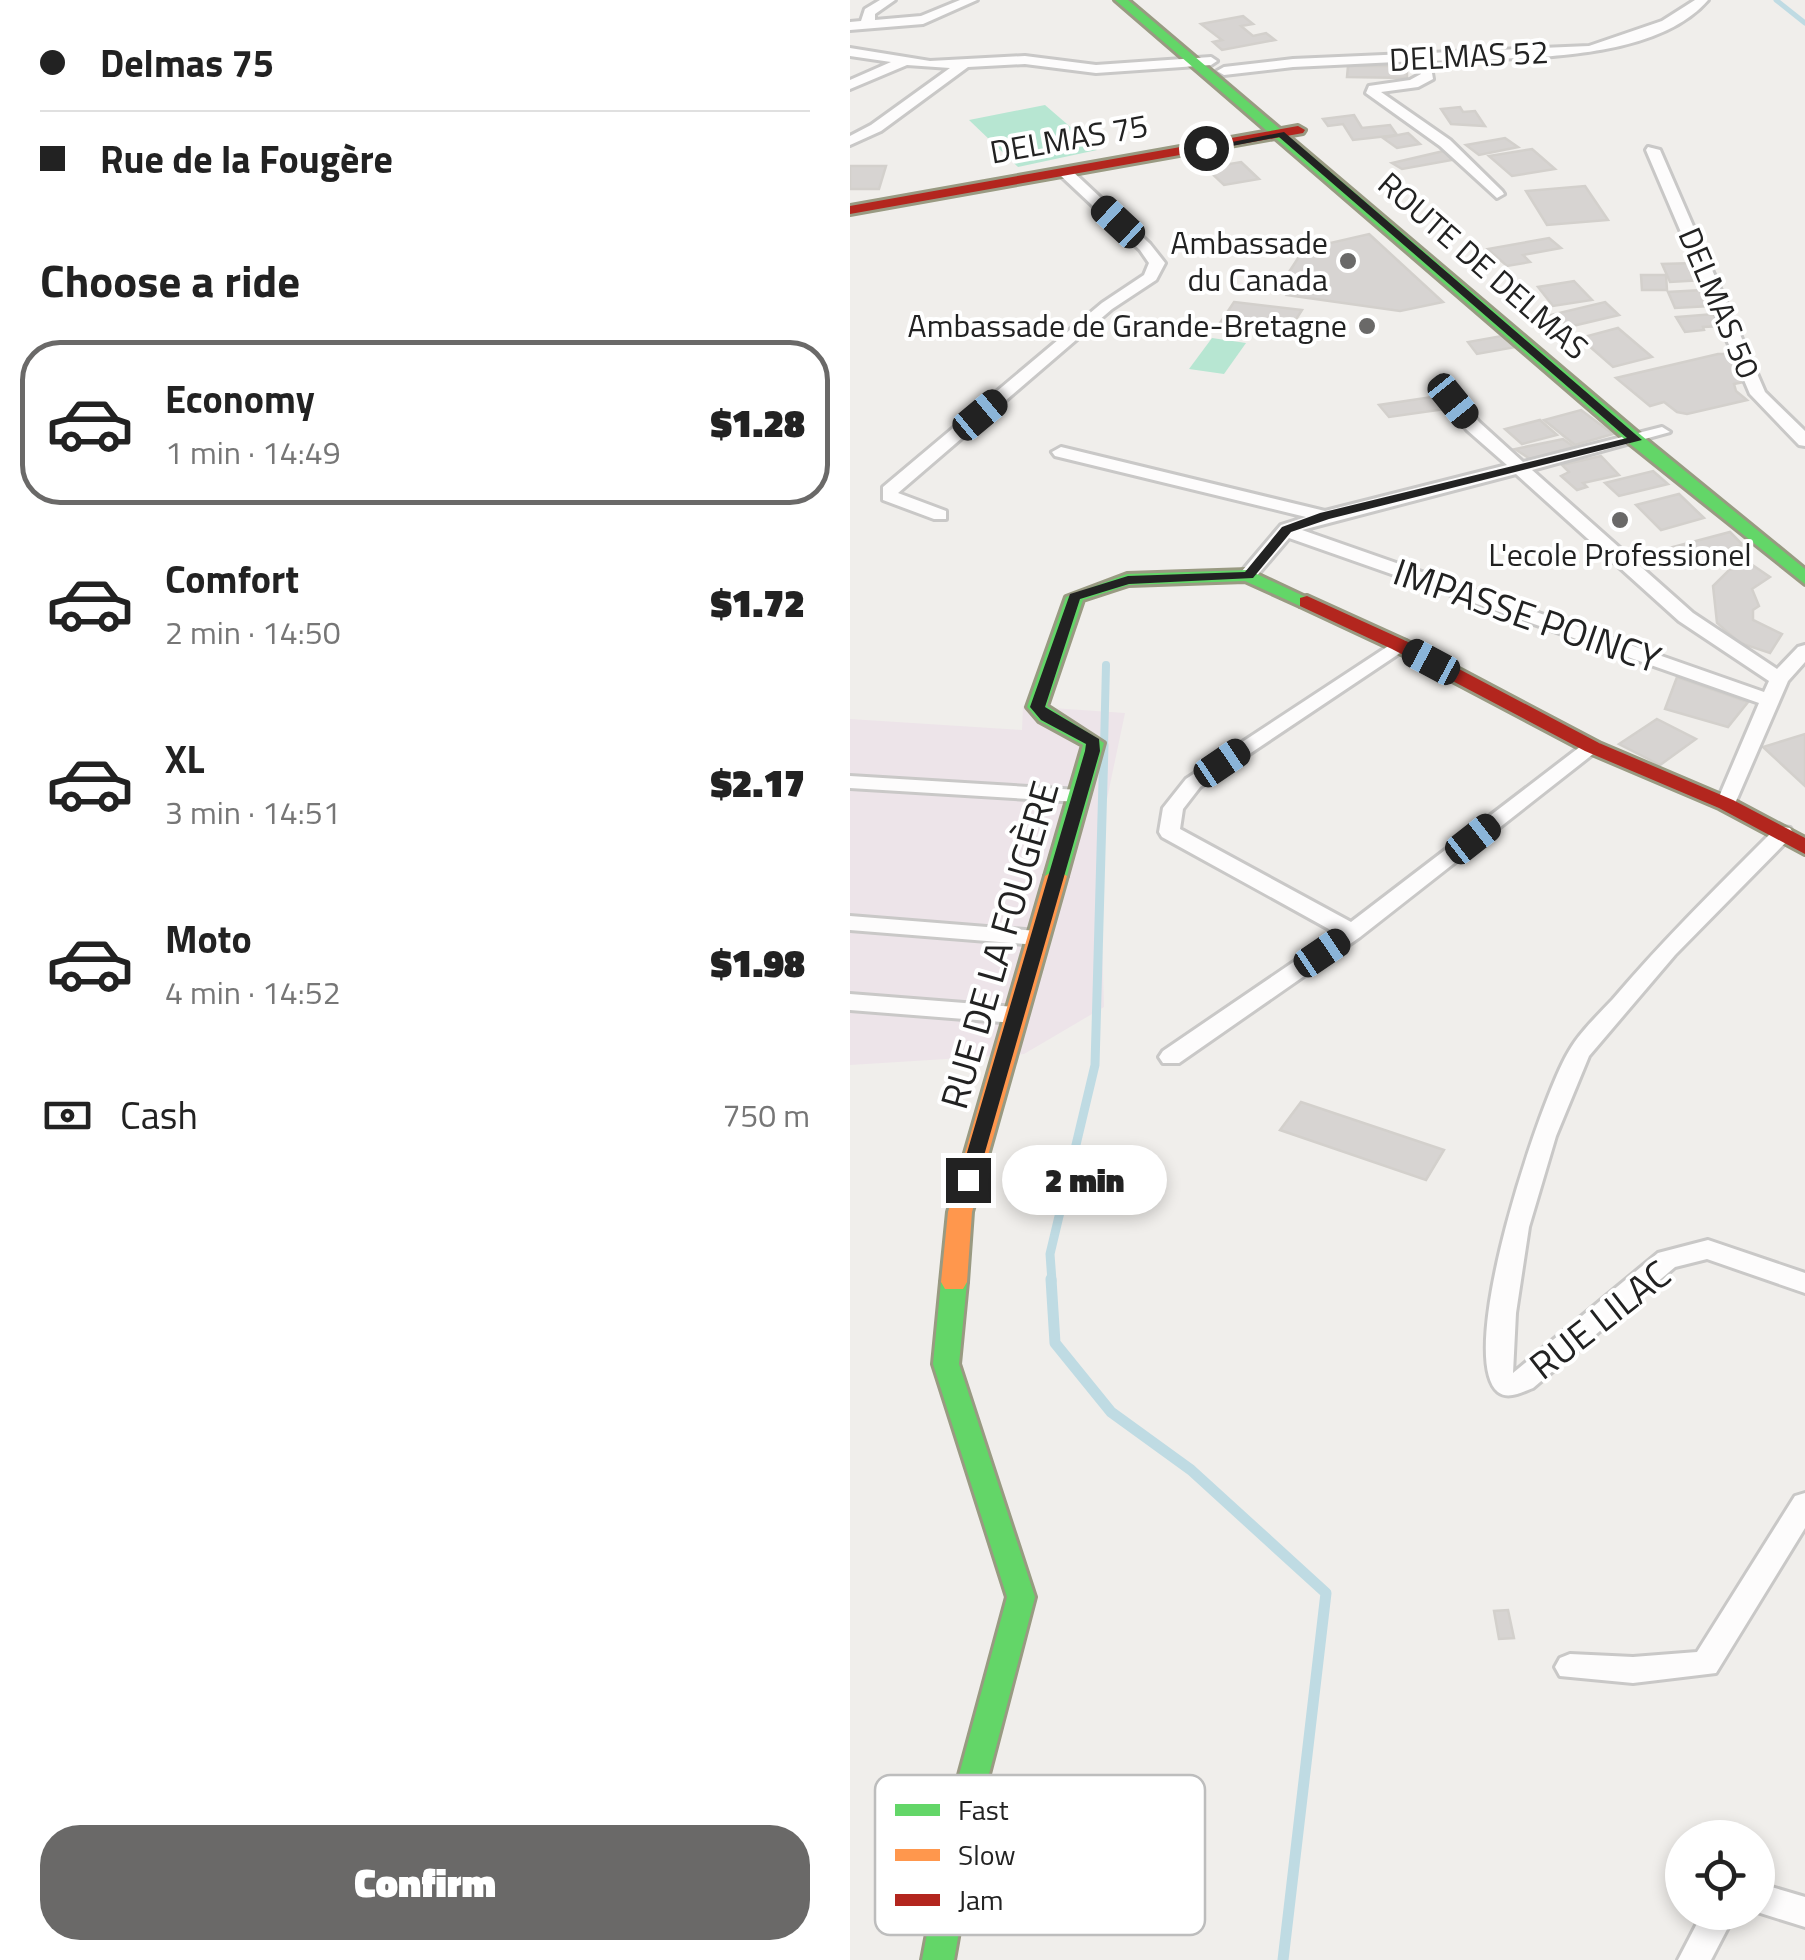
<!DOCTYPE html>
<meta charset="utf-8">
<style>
body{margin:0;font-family:"Titillium Web",sans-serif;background:#f6f6f6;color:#222;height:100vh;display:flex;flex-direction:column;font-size:38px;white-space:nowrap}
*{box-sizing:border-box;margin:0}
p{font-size:32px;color:#767676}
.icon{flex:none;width:55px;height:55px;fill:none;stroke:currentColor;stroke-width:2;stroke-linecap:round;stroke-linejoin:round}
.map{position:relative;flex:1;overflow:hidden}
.panel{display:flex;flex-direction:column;background:#fff;width:850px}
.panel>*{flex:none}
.banner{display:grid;align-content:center;height:220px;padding:0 40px;background:#fff}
.controls{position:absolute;left:815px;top:1820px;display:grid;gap:20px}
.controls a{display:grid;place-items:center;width:110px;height:110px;border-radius:50%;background:#fff;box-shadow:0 5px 15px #0003;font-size:50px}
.end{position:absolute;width:45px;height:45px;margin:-22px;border:12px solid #222;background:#fff;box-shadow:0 0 0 5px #fff}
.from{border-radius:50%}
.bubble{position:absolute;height:70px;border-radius:35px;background:#fff;box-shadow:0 5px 15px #0003;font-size:32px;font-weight:800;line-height:70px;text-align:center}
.car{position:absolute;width:30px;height:60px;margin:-30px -15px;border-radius:12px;box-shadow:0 0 8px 2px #0007;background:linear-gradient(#222 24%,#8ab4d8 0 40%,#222 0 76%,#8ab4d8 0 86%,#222 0)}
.banner b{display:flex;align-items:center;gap:35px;height:95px;font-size:38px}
.banner b+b{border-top:2px solid #e0e0e0}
.banner i{width:25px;height:25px;background:#222}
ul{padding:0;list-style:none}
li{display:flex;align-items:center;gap:30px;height:165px;margin:0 20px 15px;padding:0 20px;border:5px solid transparent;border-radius:40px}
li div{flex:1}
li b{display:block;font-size:38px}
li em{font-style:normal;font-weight:800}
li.selected{border-color:#6a6968}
li>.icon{width:90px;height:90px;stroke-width:1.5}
h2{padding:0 40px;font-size:45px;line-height:120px}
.pay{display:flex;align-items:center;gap:25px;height:110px;padding:0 40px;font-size:38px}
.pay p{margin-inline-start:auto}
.button{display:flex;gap:20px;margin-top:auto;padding:20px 40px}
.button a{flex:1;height:115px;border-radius:40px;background:#6a6968;color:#fff;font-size:40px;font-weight:800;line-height:115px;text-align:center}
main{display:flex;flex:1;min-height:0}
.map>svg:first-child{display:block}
.industrial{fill:#ede4e9}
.pitch{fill:#b7e6d2}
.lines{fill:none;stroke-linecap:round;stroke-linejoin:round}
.stream-far3{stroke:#bfdbe3;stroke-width:5}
.stream-far2{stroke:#bfdbe3;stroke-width:8}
.stream-far1{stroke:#bfdbe3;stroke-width:9}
.stream{stroke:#bfdbe3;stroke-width:11}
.building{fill:#d7d4d2;stroke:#d3d0cc;stroke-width:2.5}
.street-casing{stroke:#c9c8c7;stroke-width:6}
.fast-casing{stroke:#999a82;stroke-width:6}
.slow-casing{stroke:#999a82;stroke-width:6}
.jam-casing{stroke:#999a82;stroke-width:6}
.street{fill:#fdfcfc;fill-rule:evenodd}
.fast{fill:#63d668;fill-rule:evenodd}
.slow{fill:#ff974d;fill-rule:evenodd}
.jam{fill:#b3261e;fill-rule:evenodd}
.route{fill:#222}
.poi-dot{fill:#6a6968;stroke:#fff;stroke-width:4}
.labels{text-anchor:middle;stroke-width:8;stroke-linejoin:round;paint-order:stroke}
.far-street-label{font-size:32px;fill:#222;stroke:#fff}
.far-poi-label{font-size:32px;fill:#222;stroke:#fff;text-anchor:end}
.street-label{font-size:38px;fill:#222;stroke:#fff}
.key{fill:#fff;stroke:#bdbdbd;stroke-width:2.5}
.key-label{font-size:28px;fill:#222}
</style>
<main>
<section class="panel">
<div class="banner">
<b><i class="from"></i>Delmas 75</b>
<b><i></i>Rue de la Fougère</b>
</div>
<h2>Choose a ride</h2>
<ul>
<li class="selected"><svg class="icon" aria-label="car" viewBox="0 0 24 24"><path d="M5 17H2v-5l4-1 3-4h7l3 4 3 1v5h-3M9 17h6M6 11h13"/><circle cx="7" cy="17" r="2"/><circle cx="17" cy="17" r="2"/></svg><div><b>Economy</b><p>1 min · 14:49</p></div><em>$1.28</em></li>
<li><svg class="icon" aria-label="car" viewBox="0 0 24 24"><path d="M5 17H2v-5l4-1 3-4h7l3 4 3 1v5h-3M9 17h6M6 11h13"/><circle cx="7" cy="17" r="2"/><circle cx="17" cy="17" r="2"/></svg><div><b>Comfort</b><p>2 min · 14:50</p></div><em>$1.72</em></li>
<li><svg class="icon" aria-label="car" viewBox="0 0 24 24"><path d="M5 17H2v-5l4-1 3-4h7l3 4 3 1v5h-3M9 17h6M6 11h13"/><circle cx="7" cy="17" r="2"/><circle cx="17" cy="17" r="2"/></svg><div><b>XL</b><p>3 min · 14:51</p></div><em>$2.17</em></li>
<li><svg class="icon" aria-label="car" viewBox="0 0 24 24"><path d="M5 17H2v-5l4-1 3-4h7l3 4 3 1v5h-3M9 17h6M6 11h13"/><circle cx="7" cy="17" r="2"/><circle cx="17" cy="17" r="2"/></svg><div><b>Moto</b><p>4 min · 14:52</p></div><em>$1.98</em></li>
</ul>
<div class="pay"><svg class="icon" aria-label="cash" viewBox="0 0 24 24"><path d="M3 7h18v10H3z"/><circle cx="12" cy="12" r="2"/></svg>Cash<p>750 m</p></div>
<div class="button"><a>Confirm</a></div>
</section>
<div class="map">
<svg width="955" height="1960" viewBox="0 0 955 1960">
<rect width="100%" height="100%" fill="#f0eeeb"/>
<polygon class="industrial" points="173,706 275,713 249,837 254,1007 174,1054 0,1065 0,719 172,730"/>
<g class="pitch">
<polygon points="195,105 247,150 168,167 119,120"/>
<polygon points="362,338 396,343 374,374 339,369"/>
</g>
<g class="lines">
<polyline class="stream-far3" points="926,0 955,23"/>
<polyline class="stream-far2" points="254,748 256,665"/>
<polyline class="stream-far1" points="202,1281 200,1254 245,1065 254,745"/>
<polyline class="stream" points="201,1279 205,1343 261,1412 341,1470 476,1593 433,1960"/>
</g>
<g class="building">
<polygon points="393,16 403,24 391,26 403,36 416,33 425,40 372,50 363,42 372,40 351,24"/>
<polygon points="498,66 557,66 557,78 497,77"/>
<polygon points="610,107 613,112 625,111 635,126 601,124 591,109"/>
<polygon points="504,115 512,128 540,125 547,135 503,140 493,124 478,126 473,119"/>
<polygon points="558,133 570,144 547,148 533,138"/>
<polygon points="655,138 668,147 629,155 616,145"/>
<polygon points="682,149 705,169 662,176 639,156"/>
<polygon points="594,151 602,160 552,169 542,163"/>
<polygon points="391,162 409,179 374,185 356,168"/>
<polygon points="0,166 36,166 29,189 0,189"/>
<polygon points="735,186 758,220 697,225 676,191"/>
<polygon points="519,234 593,302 550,311 437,295 447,282 439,272 454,249"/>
<polygon points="699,238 711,248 673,255 680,262 657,266 638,249"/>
<polygon points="845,263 853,280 820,282 812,264"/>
<polygon points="791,275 816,275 817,290 792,290"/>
<polygon points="724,281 742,300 703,306 688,287"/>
<polygon points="853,290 860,306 825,308 818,292"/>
<polygon points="384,302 452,310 438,332 370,323"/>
<polygon points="755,302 769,315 718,327 709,318 697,321 692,317"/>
<polygon points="864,314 871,326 853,327 854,330 835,332 826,317"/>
<polygon points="768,328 802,357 763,367 730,338"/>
<polygon points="657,335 666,347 627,354 618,342"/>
<polygon points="868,354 876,354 896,372 886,374 894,382 884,384 886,391 897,400 837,414 827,412 814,402 800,406 766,378"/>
<polygon points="588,396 595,409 539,417 529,405"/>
<polygon points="731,410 763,434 725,445 694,420"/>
<polygon points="690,420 707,435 672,444 655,429"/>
<polygon points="713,439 724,447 680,459 665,449"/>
<polygon points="751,456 769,475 733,483 737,487 727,490 711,476 719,472 712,465"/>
<polygon points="803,471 818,484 769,496 755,483"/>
<polygon points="829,494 854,518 811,530 786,505"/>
<polygon points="880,532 893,545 824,563 812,550"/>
<polygon points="901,564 920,577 902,589 909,606 903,610 903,620 932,634 920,653 890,643 867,623 863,586 879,570"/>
<polygon points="827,677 898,702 878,727 815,709"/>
<polygon points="807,719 846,739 810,765 769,744"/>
<polygon points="955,734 955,786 913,747"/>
<polygon points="451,1102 594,1150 576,1180 430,1130"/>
<polygon points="658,1610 664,1638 649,1639 644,1611"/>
</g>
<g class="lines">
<defs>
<g id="street">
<polygon points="30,0 45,0 25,14 25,20 71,16 110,0 127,0 73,24 0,30 0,22 11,21 15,9"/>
<path d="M845,0H858C802,65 659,57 580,61L583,79L568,87L531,92L600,140L652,191L654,194L647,198L590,146L516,93L519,86L560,80L571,74L567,61L443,67L374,75L367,71L374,67L443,59L739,46L812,21Z"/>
<polygon points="0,48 80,61 175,56 246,65 361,57 367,61 361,65 246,73 175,64 118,67 31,131 0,145 0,136 21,125 100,68 57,65 0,89 0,80 41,62 0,56"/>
<polygon points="798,147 810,150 915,392 955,431 955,446 949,445 900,394 796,150"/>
<polygon points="210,169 220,169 300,244 315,263 306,280 262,309 48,493 96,511 96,519 84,519 33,500 33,487 252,303 294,275 299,263 290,250 210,175"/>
<path d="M603,396L609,397L629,422L673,462L812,427L820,432L682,470L843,613L927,669L948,647L955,645V662L938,681L883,808L876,810L866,804L909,703L439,538L404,579H392V571L431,525L456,517L205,456L202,452L211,447L475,511L657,465L617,430L597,405L595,401ZM666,474L829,621L919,681L914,692L452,530Z"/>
<polygon points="549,639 556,641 556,649 350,787 333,809 330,829 501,922 735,743 749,743 752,747 510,937 329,1063 313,1063 309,1057 313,1051 486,933 312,837 309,832 313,808 336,779"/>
<polygon points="0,776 229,790 239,796 229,802 0,788"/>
<path d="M933,827L940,828L943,833L940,838L825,955L739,1056L706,1136L679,1227L666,1313L663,1373L808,1253L858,1240L955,1273V1293L857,1259L825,1267L683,1388C672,1392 658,1400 648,1392C604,1355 691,1097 719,1051C730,1032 748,1015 763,999C814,939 870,884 926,828Z"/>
<polygon points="0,916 187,931 198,938 187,945 0,930"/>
<polygon points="0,994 165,1007 176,1015 165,1023 0,1010"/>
<polygon points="955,1493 955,1528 866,1673 783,1683 710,1676 705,1667 710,1658 720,1654 783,1657 847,1652 945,1496"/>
<polygon points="908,1883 955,1897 955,1927 907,1912"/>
<polygon points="853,1912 886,1912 861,1960 828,1960"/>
</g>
<g id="fast">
<polygon points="265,0 278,0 792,436 955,569 955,584 780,444"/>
<polygon points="398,570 466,602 464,606 450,606 395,581 279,585 233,600 197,706 254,743 217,876 206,883 198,881 195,876 233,745 189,721 177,707 216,597 277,574"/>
<polygon points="104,1272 113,1275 117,1282 109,1364 185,1597 132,1801 104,1960 72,1960 102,1801 157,1597 83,1364 91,1282 95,1275"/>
</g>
<polygon id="slow" points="206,869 217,876 122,1212 117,1282 113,1289 95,1289 91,1282 98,1212 195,876"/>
<g id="jam">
<polygon points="448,126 455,130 453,133 0,214 0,206"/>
<polygon points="457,596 556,641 749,743 883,800 955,838 955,854 869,808 735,751 542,649 450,606 450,598"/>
</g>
</defs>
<use href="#street" class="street-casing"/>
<use href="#fast" class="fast-casing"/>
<use href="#slow" class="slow-casing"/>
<use href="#jam" class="jam-casing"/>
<use href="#street" class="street"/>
<use href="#fast" class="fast"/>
<use href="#slow" class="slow"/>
<use href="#jam" class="jam"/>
</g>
<polygon class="route" points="434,132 792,440 479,519 441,532 403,578 279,584 230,599 195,707 249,739 250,751 127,1180 118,1187 112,1185 109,1180 235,751 236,744 191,720 180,707 220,594 278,576 395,572 432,527 470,513 777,438 429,137 356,151 351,148"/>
<g class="poi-dot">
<circle cx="498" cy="261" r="10"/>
<circle cx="517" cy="326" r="10"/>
<circle cx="770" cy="520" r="10"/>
</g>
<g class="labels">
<g class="far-street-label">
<text transform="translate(619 56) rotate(-3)" y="11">DELMAS 52</text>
<text transform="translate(219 139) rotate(-10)" y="11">DELMAS 75</text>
<text transform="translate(633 266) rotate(41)" y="11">ROUTE DE DELMAS</text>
<text transform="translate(869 303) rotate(67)" y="11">DELMAS 50</text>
</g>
<g class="far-poi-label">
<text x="478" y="254">Ambassade<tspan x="478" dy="37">du Canada</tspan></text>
<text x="497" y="337">Ambassade de Grande-Bretagne</text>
<text x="770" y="566" text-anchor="middle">L'ecole Professionel</text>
</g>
<g class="street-label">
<text transform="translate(677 616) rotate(19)" y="13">IMPASSE POINCY</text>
<text transform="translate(150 945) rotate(-74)" y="13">RUE DE LA FOUGÈRE</text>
<text transform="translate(750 1320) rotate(-38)" y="13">RUE LILAC</text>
</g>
</g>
<rect x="25" y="1775" width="330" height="160" rx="15" class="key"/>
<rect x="45" y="1804" width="45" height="12" fill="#63d668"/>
<rect x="45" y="1849" width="45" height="12" fill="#ff974d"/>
<rect x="45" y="1894" width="45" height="12" fill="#b3261e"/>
<g class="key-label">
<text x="108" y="1820">Fast</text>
<text x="108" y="1865">Slow</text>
<text x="108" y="1910">Jam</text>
</g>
</svg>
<div class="controls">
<a><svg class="icon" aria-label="locate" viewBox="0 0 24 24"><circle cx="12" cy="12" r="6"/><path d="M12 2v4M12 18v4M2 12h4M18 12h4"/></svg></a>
</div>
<i class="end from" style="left:356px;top:148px"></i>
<i class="end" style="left:118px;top:1180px"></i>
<div class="bubble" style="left:152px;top:1145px;width:165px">2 min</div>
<i class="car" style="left:268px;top:222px;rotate:313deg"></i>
<i class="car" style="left:603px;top:401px;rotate:141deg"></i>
<i class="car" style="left:130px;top:415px;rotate:50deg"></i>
<i class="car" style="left:581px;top:662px;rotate:298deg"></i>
<i class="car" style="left:372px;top:763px;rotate:56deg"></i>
<i class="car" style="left:623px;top:839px;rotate:52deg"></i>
<i class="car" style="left:472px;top:953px;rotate:56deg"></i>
</div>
</main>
